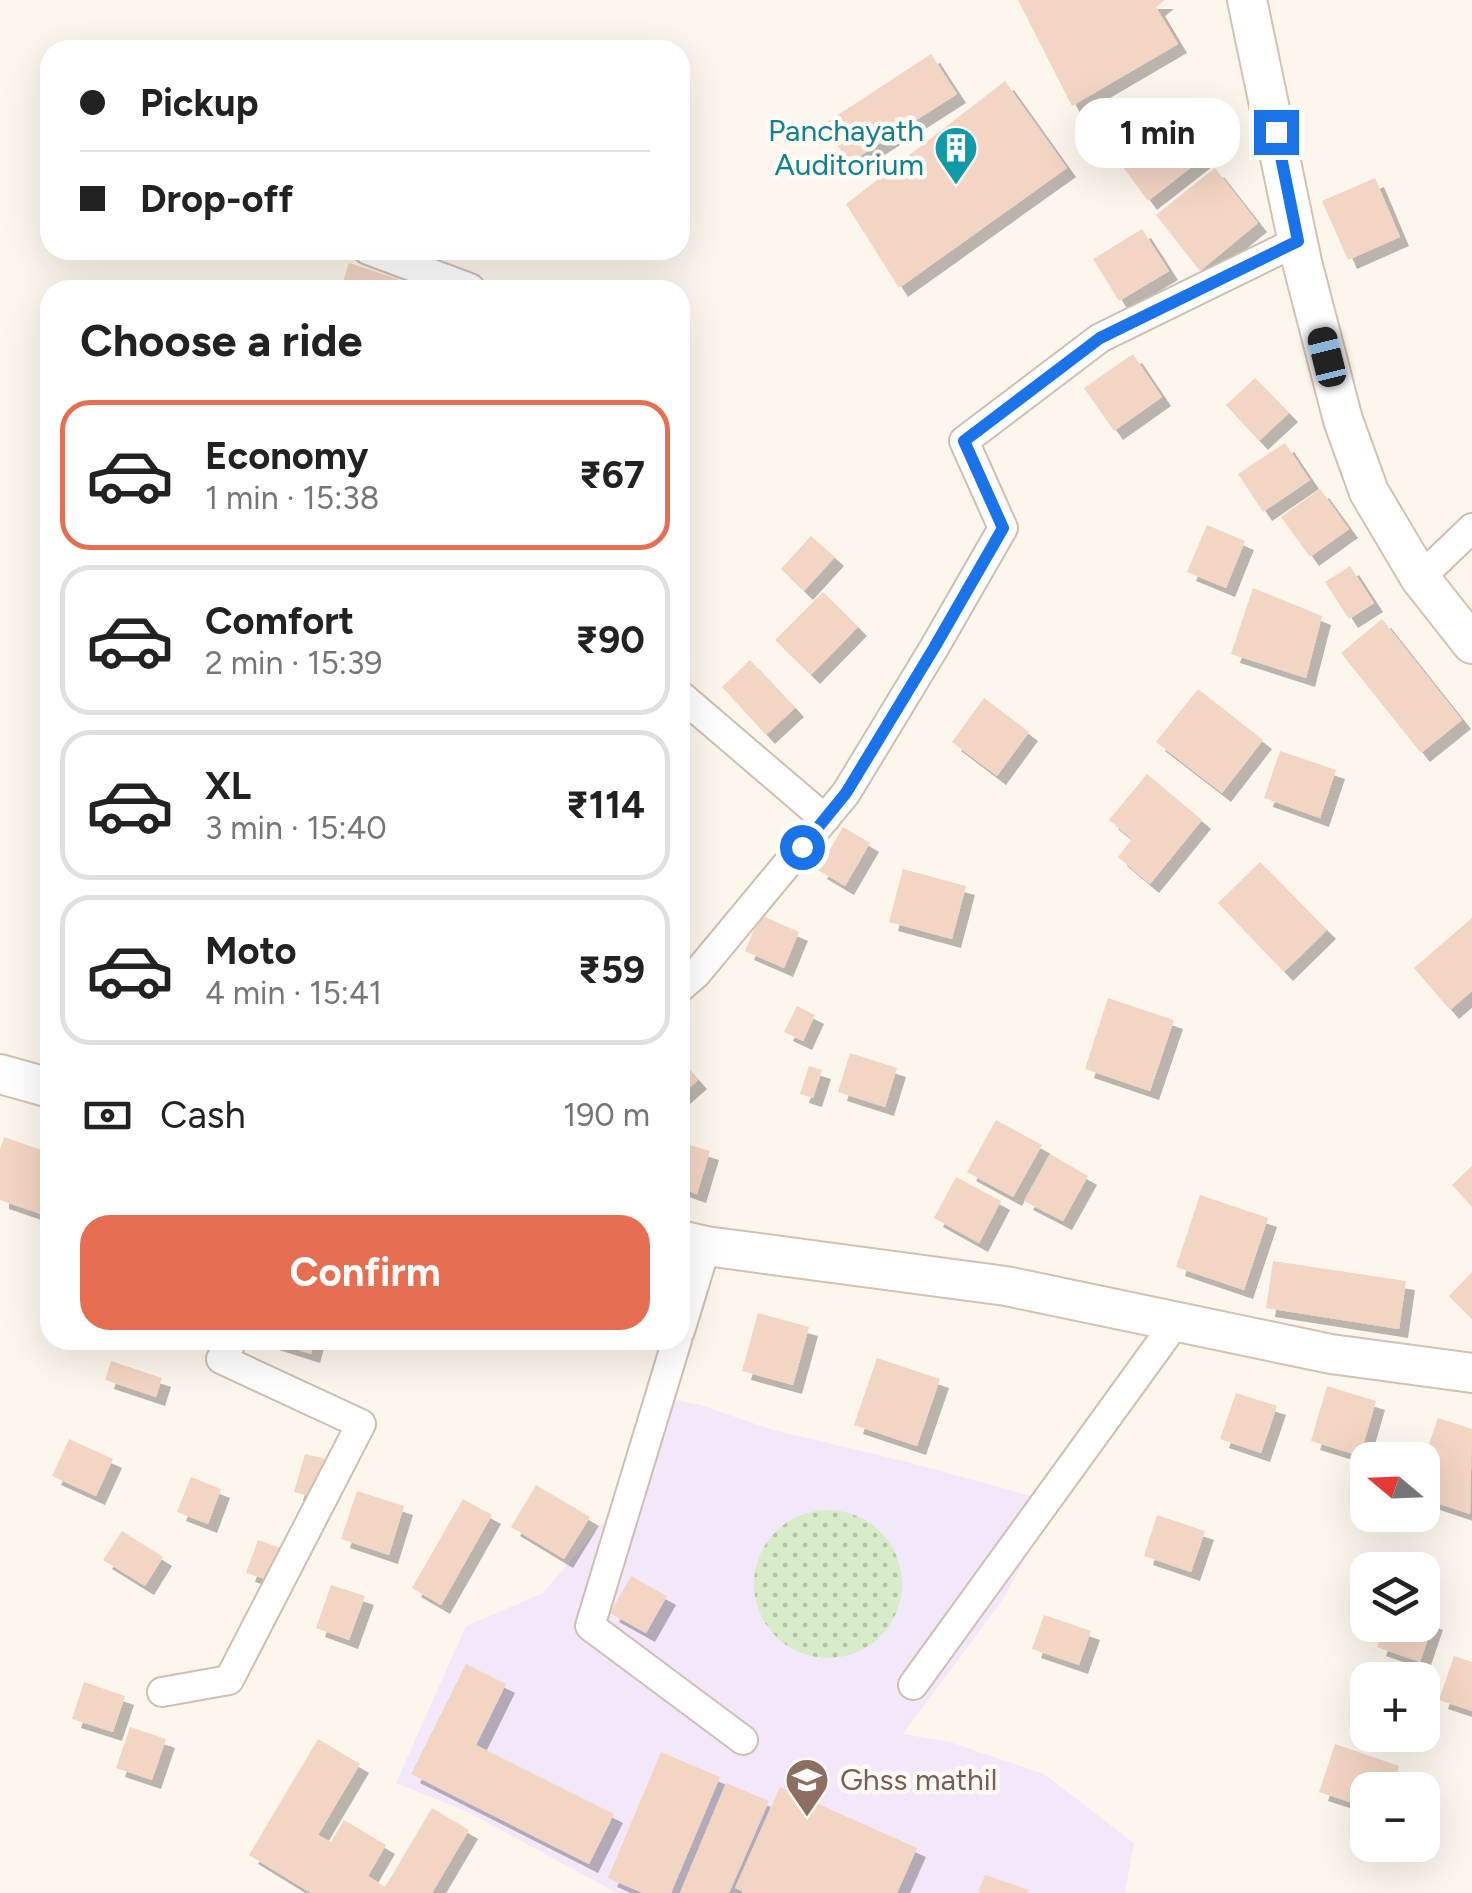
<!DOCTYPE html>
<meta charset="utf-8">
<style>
body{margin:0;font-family:Figtree,sans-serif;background:#f6f6f6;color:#222;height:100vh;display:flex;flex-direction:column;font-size:38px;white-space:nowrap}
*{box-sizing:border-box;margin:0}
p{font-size:32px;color:#767676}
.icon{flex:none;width:55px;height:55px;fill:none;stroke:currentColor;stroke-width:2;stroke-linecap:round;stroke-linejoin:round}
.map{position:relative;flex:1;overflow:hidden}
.side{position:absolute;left:40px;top:280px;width:650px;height:1070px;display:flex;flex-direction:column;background:#fff;border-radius:30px;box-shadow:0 10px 40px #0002}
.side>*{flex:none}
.guide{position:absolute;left:40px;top:40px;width:650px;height:220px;border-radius:30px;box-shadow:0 10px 40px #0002;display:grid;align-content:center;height:220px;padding:0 40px;background:#fff}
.needle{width:65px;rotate:289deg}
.fabs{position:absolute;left:1350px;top:1442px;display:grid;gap:20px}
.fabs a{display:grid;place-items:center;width:90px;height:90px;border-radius:20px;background:#fff;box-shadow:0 10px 40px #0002;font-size:50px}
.end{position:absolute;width:45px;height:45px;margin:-22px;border:12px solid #1a73e8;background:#fff;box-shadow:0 0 0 5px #fff}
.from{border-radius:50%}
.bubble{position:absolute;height:70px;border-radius:30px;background:#fff;box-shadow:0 10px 40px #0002;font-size:32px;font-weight:700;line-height:70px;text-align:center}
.car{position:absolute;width:30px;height:60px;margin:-30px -15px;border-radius:12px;box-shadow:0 0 8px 2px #0007;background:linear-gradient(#222 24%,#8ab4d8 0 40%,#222 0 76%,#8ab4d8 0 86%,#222 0)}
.guide b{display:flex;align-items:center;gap:35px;height:95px;font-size:38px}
.guide b+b{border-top:2px solid #e0e0e0}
.guide i{width:25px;height:25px;background:#222}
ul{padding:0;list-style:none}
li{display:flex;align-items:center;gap:30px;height:150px;margin:0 20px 15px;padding:0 20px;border:5px solid #e0e0e0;border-radius:30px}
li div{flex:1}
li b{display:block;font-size:38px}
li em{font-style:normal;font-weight:700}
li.active{border-color:#e76f51}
li>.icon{width:90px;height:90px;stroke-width:1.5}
h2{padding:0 40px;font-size:45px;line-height:120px}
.pay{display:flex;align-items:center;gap:25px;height:110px;padding:0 40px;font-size:38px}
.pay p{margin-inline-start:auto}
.cta{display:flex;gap:20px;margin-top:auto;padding:20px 40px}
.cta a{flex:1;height:115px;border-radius:30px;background:#e76f51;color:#fff;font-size:40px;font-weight:700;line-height:115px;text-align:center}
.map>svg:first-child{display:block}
.education{fill:#f3e8fa}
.park{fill:url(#park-dots)}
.building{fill:#f3d5c3;filter:url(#shadow)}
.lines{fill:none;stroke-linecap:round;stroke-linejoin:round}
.street-casing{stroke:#d1beb0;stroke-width:32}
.secondary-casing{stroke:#d6c0b0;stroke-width:42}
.street{stroke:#fff;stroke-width:28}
.secondary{stroke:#fff;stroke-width:38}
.route{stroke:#1a73e8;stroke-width:12}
.labels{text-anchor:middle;stroke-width:9;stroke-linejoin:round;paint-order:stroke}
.culture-label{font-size:30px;fill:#0d838f;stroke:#fffaf3;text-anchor:end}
.education-label{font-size:30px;fill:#785e54;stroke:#fffaf3;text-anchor:start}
</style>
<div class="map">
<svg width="1472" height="1893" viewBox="0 0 1472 1893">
<defs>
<pattern id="park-dots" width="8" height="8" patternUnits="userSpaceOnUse" patternTransform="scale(2.5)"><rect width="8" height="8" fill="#d8ecc9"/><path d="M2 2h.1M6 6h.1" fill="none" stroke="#b4c2a5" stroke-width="1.8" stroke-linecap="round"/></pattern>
<filter id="shadow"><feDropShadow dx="9" dy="9" stdDeviation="0" flood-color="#0004"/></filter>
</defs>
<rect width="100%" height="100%" fill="#fdf6ec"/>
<polygon class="education" points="667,1398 701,1405 773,1430 908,1462 1056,1503 1003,1599 903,1734 950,1742 1044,1774 1134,1843 1125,1893 617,1893 468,1812 396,1783 466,1626 543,1593 605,1520"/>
<circle class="park" cx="828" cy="1584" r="74"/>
<g class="building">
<polygon points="1018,0 1165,0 1156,7 1178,44 1072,106"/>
<polygon points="931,54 957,94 849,163 824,124"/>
<polygon points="1005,81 1067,168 899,288 846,204"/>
<polygon points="1169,112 1203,158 1148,201 1114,155"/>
<polygon points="1215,168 1258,223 1200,271 1156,215"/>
<polygon points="1375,178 1400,237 1348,260 1322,201"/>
<polygon points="1142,229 1169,271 1119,301 1093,259"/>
<polygon points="349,263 398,279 394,290 340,290"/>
<polygon points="1133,354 1162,397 1114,431 1084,388"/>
<polygon points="1255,378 1289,413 1259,441 1226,405"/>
<polygon points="1285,443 1310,480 1263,512 1238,474"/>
<polygon points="1320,489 1349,529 1310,557 1281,517"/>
<polygon points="1207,525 1245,541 1226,588 1187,572"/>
<polygon points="811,536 835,557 804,591 781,569"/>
<polygon points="1350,566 1374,603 1349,619 1325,582"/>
<polygon points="1253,588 1322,616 1306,678 1231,654"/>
<polygon points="823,592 858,627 811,675 775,640"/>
<polygon points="1382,619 1462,720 1421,753 1341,653"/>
<polygon points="750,660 795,708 766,735 722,687"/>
<polygon points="1198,689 1263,740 1222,793 1156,742"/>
<polygon points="984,698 1029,732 997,776 952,742"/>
<polygon points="1280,751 1336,770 1320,818 1264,798"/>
<polygon points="1147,774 1202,820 1150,884 1118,857 1132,839 1109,820"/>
<polygon points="843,827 870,843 845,886 818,870"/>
<polygon points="1260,862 1327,930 1284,972 1218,903"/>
<polygon points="903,869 966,886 952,939 889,922"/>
<polygon points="760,915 799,932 784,968 745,951"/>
<polygon points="1472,918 1472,991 1450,1010 1414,968"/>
<polygon points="1108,998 1174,1020 1150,1091 1085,1069"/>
<polygon points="797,1006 815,1015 803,1041 784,1032"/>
<polygon points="850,1053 897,1068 885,1107 838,1092"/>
<polygon points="680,1060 698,1080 680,1096"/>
<polygon points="809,1066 822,1070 813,1098 800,1094"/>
<polygon points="996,1120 1042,1145 1013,1197 967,1172"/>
<polygon points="4,1137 50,1153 50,1188 41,1214 0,1200 0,1149"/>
<polygon points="680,1142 710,1151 697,1194 680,1188"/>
<polygon points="1050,1154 1088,1176 1063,1221 1024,1201"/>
<polygon points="1472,1166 1472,1207 1452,1185"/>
<polygon points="956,1177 1001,1201 979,1243 934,1218"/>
<polygon points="1200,1195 1268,1218 1244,1290 1176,1267"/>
<polygon points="1273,1261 1406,1281 1399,1329 1266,1308"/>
<polygon points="1472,1272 1472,1319 1449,1296"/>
<polygon points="758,1313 809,1327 793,1385 742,1371"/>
<polygon points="267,1340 315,1340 311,1354"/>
<polygon points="877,1358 940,1379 917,1446 854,1425"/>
<polygon points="111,1361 162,1378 156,1397 105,1380"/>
<polygon points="1327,1386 1376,1401 1360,1456 1311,1441"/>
<polygon points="1236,1393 1277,1406 1261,1453 1220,1439"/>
<polygon points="1438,1418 1472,1429 1470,1514 1422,1498 1422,1464"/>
<polygon points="69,1439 113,1459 96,1496 52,1476"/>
<polygon points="305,1454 330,1460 320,1499 294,1492"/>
<polygon points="191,1477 221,1489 208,1524 177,1512"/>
<polygon points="536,1485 590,1517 564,1559 511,1527"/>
<polygon points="357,1491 404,1506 389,1555 341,1539"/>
<polygon points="463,1499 492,1515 441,1605 412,1588"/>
<polygon points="1157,1515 1205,1531 1191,1572 1144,1556"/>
<polygon points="122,1531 163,1557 145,1586 103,1560"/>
<polygon points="258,1540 286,1550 275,1582 246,1573"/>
<polygon points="631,1576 667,1596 646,1633 610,1613"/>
<polygon points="331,1585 365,1596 349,1640 316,1628"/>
<polygon points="1044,1615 1091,1631 1079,1665 1032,1649"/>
<polygon points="1422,1617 1434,1621 1420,1662 1377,1647 1385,1625 1422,1625"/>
<polygon points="1454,1656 1472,1662 1472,1711 1439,1700"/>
<polygon points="466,1664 506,1684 476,1745 614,1814 589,1864 411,1774"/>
<polygon points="84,1682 125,1696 113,1732 72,1719"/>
<polygon points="130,1727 166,1739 152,1780 116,1768"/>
<polygon points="318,1739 360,1764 318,1835 331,1842 344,1820 386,1845 368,1876 385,1887 432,1808 469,1830 432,1893 311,1893 249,1855"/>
<polygon points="1335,1744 1399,1766 1390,1790 1368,1790 1368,1808 1319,1792"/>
<polygon points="661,1752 720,1777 671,1893 643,1893 608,1878"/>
<polygon points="726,1783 769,1801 729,1893 680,1893"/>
<polygon points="780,1787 917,1848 897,1893 747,1893 735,1888"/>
<polygon points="985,1875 1029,1890 1028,1893 978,1893"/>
</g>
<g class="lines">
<defs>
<g id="street">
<polyline points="368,250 470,288 470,290"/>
<polyline points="1420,578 1472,528"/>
<polyline points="680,695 825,819"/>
<polyline points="680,988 696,974 846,793 934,648 1003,528 964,441 1100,338 1298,241"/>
<polyline points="680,1331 706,1246"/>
<polyline points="677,1340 590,1626 743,1740"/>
<polyline points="913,1685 1176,1322"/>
<polyline points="162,1692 229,1680 361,1424 221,1359 233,1340"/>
</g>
<g id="secondary">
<polyline points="1247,0 1302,262 1343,420 1369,492 1420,578 1472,644"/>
<polyline points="0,1074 50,1088"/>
<polyline points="680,1240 706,1246 1006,1286 1331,1354 1472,1373"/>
</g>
</defs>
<use href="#street" class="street-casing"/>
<use href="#secondary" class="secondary-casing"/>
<use href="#street" class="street"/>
<use href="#secondary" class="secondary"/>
</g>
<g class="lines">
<polyline class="route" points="802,847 846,793 934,648 1003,528 964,441 1100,338 1298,241 1276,132"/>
</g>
<defs>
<symbol id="building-pin" viewBox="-11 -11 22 30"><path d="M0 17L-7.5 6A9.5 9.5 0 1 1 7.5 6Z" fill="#0f9aa8" stroke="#fffaf3"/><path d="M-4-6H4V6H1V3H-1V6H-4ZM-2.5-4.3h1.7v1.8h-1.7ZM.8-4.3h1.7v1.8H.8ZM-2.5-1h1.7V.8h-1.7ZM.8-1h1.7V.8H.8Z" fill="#fff"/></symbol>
<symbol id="school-pin" viewBox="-11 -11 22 30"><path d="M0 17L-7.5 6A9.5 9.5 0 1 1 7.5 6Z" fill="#8d6e63" stroke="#fffaf3"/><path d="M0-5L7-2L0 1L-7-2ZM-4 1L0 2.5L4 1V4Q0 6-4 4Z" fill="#fff"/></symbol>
</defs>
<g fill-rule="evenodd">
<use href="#building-pin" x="931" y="123" width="50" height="68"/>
<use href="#school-pin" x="782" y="1755" width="50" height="68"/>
</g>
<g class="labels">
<g class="culture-label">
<text x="924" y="141">Panchayath<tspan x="924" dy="34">Auditorium</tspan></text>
</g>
<g class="education-label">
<text x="840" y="1790">Ghss mathil</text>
</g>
</g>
</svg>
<div class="fabs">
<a><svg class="needle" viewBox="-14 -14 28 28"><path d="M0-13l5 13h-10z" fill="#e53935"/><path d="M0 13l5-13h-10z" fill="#767676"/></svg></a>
<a><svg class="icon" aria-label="layers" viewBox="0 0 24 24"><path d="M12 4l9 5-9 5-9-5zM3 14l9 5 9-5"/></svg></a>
<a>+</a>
<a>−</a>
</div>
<i class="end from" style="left:802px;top:847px"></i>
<i class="end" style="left:1276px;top:132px"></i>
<div class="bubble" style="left:1075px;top:98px;width:165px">1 min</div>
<i class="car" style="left:1327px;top:357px;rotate:346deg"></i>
<div class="guide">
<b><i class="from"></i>Pickup</b>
<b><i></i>Drop-off</b>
</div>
<section class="side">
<h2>Choose a ride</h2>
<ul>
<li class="active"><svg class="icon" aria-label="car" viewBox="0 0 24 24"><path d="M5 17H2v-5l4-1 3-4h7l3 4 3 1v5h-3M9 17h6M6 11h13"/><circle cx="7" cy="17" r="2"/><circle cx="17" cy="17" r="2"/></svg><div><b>Economy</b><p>1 min · 15:38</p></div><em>₹67</em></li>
<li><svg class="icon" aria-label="car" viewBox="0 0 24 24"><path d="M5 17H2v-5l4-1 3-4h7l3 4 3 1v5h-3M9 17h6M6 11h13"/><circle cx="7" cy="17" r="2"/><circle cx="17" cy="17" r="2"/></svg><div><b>Comfort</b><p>2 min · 15:39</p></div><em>₹90</em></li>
<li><svg class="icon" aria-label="car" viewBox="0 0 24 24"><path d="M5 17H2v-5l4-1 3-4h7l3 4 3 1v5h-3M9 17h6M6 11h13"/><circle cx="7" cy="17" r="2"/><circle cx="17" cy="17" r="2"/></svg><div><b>XL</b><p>3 min · 15:40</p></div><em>₹114</em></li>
<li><svg class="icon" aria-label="car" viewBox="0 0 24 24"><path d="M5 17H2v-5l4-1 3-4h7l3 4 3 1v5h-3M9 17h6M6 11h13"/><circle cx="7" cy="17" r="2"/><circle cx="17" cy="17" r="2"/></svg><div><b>Moto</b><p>4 min · 15:41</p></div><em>₹59</em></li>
</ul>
<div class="pay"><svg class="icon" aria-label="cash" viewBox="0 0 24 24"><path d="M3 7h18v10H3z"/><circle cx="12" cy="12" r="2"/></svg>Cash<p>190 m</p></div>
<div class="cta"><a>Confirm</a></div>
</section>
</div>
